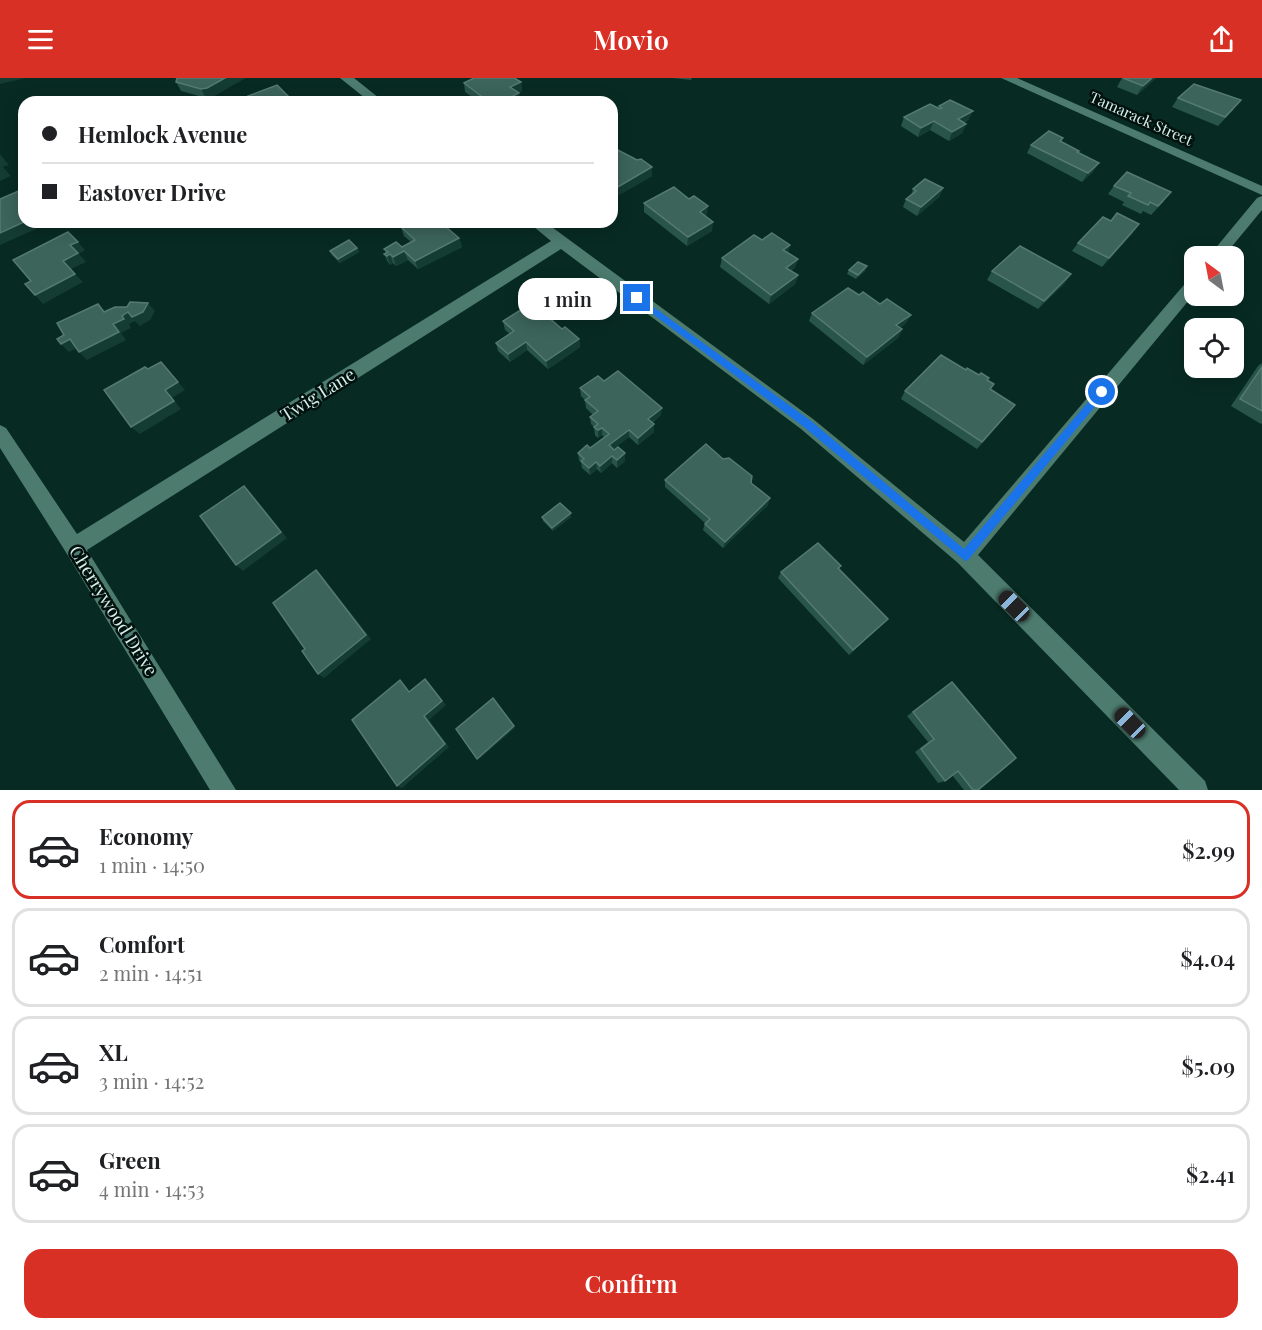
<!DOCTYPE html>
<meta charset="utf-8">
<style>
body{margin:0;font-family:"Playfair Display",serif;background:#f6f6f6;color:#202124;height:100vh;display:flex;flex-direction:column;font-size:22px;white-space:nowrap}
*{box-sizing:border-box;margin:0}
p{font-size:20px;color:#757577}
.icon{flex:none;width:33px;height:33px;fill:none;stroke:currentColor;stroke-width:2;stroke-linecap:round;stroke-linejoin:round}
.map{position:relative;height:712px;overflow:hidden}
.drawer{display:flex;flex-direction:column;background:#fff;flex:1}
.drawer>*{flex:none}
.guide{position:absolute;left:18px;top:18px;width:600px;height:132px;border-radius:18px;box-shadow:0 3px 15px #0003;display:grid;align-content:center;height:132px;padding:0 24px;background:#fff}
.needle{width:39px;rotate:328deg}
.fabs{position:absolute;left:1184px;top:168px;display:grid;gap:12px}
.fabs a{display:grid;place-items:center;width:60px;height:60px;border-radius:12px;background:#fff;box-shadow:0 3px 15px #0003;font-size:30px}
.end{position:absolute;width:27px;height:27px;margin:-14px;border:8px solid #1a73e8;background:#fff;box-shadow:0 0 0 3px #fff}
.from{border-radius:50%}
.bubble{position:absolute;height:42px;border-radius:18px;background:#fff;box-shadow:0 3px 15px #0003;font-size:20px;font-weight:600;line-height:42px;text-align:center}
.car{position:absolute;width:18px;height:36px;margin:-18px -9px;border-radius:8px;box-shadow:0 0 4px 2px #0007;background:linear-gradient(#222 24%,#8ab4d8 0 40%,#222 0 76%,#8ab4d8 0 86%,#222 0)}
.guide b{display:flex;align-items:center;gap:21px;height:57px;font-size:22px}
.guide b+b{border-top:2px solid #e0e0e0}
.guide i{width:15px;height:15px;background:#202124}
ul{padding:10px 0 0;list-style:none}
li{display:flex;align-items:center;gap:18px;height:99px;margin:0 12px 9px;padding:0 12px;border:3px solid #e0e0e0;border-radius:18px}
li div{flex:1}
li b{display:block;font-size:22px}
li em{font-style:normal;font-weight:600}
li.current{border-color:#d93025}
li>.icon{width:54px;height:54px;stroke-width:1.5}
.action{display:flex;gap:12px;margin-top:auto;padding:12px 24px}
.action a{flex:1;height:69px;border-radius:18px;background:#d93025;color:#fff;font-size:24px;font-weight:600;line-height:69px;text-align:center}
header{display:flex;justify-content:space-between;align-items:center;height:78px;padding:0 24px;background:#d93025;color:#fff;font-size:27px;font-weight:600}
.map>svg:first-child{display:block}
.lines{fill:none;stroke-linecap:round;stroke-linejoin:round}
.street{fill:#4d7b6e;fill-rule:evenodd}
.wall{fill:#29544a}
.shaded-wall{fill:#143c33}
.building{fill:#3c645b;stroke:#547a71;stroke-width:1.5}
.route{fill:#1a73e8}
.labels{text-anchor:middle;stroke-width:5;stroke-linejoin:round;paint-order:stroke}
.far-street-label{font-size:15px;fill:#d7efe8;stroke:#01110d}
.street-label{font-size:18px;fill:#d7efe8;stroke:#01110d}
</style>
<header><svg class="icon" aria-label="menu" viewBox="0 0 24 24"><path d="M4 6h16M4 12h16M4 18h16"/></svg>Movio<svg class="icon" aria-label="share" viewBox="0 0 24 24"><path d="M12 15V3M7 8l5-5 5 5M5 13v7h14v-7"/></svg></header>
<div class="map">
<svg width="1262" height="712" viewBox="0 0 1262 712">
<rect width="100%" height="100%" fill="#072b23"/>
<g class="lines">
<g class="street">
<polygon points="340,0 354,0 384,24 370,24"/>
<polygon points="1001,0 1017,0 1262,108 1262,117"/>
<polygon points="1262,118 1262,132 1224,178 1209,178 1257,120"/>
<polygon points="528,144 545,144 813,341 964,464 1189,201 1194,199 1194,216 978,477 1205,703 1208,712 1179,712 958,485 801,351 561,171 87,472 236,712 210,712 67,476 0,370 0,347 6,350 77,456 551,163"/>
</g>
</g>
<g class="wall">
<polygon points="245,0 212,19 206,20 181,13 176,4"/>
<polygon points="474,0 517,0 517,2 521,4 522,13 518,15 520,24 479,24 465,14 464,5"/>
<polygon points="672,0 692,0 691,2"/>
<polygon points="1121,0 1156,0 1137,17 1117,9 1122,0"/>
<polygon points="1178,20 1234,31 1218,48 1172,29"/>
<polygon points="939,28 969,41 964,45 966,46 962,55 949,63 930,52 918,59 901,48 904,39 938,31"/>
<polygon points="1063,60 1061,64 1078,75 1093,94 1082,104 1027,75 1031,67"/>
<polygon points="612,69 637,82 652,98 617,118 612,115"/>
<polygon points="1114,108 1164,123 1151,137 1143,133 1141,136 1122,127 1124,124 1108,116"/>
<polygon points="943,110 939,119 917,138 903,129 906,121 911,117 913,111"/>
<polygon points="689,121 707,137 705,138 712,153 687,168 644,134 644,125"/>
<polygon points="401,149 459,160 462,169 418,191 408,182 396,188 393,185 390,187 388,184 384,176 386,175 384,171 402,169 411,164 404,158"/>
<polygon points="1133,155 1102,189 1072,173 1078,165"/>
<polygon points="762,162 790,167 788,174 798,181 795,189 791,193 798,197 795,206 769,226 720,189 722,180"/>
<polygon points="357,170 359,174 340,185 332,177 330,173"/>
<polygon points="849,192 865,193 856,201 847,196"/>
<polygon points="992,193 1065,205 1038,231 987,202"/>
<polygon points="859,217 911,237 906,245 900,250 902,251 898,260 863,287 809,243 812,235"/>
<polygon points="503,243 562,251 579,261 580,269 548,291 527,272 510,284 498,273 496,265 510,256 505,252"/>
<polygon points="1262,285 1262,345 1261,346 1231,328 1258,288"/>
<polygon points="966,292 987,302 994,306 990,311 1015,327 977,371 901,321 905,313"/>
<polygon points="604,303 661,337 652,345 654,346 654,354 638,367 629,359 613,371 625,375 625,383 617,390 612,385 601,395 597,391 590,397 582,390 581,384 579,382 578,375 590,370 604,359 602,357 598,360 595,357 594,349 591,346 590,339 593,337 586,330 585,322 581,318 580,310"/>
<polygon points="665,402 751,405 768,427 723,470 703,452 705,445 665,409"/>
<polygon points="542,439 571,439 553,453 543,443"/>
<polygon points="841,488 839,491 888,541 849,577 778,500 781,494"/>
<polygon points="952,604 978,712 964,712 952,697 945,703 938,705 915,674 928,664 907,638"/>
</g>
<g class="shaded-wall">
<polygon points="0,0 26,0 0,6"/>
<polygon points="225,0 245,0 212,19 206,20 201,11"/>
<polygon points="513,0 517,0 517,6 521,4 522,13 511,18 510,9"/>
<polygon points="1152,0 1156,0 1137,17 1143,8"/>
<polygon points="519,15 520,24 501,24"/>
<polygon points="973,33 969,41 954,50 958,41"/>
<polygon points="934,43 930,52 918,59 921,50"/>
<polygon points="966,46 962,55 949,63 952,54"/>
<polygon points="0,76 9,87 3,89 11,98 0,103"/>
<polygon points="1099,85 1093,94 1082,104 1088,95"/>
<polygon points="652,89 652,98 617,118 616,110"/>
<polygon points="943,110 939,119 917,138 921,129"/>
<polygon points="708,128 707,137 699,143 700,134"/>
<polygon points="24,144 31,144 36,151 0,167 0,155"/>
<polygon points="713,144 712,153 687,168 688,159"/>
<polygon points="1139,146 1133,155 1102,189 1109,180"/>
<polygon points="459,160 462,169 418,191 415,183"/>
<polygon points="78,164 85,172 79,176 86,184 71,191 63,183 70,167"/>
<polygon points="790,167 788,175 783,172"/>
<polygon points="357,170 359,174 340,185 338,181"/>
<polygon points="404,173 408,182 396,188 393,179"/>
<polygon points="390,176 393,185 390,187 387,178"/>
<polygon points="798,181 795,189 784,198 786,190"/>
<polygon points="867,188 865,193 856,201 858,197"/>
<polygon points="75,196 83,204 43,226 35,217"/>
<polygon points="1071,196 1065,205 1038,231 1044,223"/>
<polygon points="798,197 795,206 769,226 771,217"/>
<polygon points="148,225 155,233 150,242 140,248 135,243 129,246 131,250 121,255 126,262 87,282 79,274 113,246 122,238"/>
<polygon points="911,237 906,245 892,256 896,247"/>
<polygon points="902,251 898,260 863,287 867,279"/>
<polygon points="70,261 79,269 69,274 61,266"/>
<polygon points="579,261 580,269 548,291 546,283"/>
<polygon points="526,264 527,272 510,284 508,276"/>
<polygon points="161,284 185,312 172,320 181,331 140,356 131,349 165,312"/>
<polygon points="662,330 661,337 647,348 648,341"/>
<polygon points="654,346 654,354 638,367 638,360"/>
<polygon points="602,350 602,357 598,360 598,352"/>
<polygon points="629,352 629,359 609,374 609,367"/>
<polygon points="625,375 625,383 617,390 617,382"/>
<polygon points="612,378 612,385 601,395 600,388"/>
<polygon points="596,384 597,391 590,397 589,390"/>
<polygon points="244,408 251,415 287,460 243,493 236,487"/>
<polygon points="770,420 768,427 723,470 725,464"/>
<polygon points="571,435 571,439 553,453 552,450"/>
<polygon points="316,492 322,498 371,561 324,600 318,596"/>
<polygon points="425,601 446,627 429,642 449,669 402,710 397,708 424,638"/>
<polygon points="493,620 515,650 478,682 477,681"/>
</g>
<g class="building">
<polygon points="177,0 225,0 207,10 201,11 176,4"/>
<polygon points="474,0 514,0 521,4 510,9 519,15 501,24 489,24 464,5"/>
<polygon points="1123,0 1152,0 1143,8"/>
<polygon points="1194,6 1241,22 1225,39 1178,20"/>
<polygon points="277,7 294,24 254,24 248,18"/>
<polygon points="950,22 973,33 958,41 966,46 952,54 934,43 921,50 904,39 930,26 940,31 942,30 939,28"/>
<polygon points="1049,53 1063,60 1060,63 1079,73 1077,74 1099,85 1088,95 1031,67"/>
<polygon points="612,69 637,82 641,81 652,89 616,110 612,107"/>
<polygon points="1127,94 1171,114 1158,128 1150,124 1148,127 1128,118 1131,115 1114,108"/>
<polygon points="925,101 943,110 921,129 906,121 916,113 913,111"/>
<polygon points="674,109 689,121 694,118 708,128 700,134 713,144 688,159 644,125"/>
<polygon points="21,112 24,116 24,133 22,134 24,137 24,144 0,155 0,121"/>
<polygon points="1117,135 1139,146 1109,180 1078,165 1103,139 1111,143"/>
<polygon points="411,144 440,144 459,160 415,183 404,173 393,179 390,176 387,178 384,176 388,174 384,171 396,164 402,169 415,162 401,149"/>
<polygon points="68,154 78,164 70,167 78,175 63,183 75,196 35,217 25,206 31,203 13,182"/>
<polygon points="772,155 790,167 783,172 798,181 786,190 798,197 771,217 722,180 754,157 762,162"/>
<polygon points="349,162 357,170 338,181 330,173"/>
<polygon points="1020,168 1071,196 1044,223 992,193"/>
<polygon points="858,184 867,188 858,197 849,192"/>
<polygon points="848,210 859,217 863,214 880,226 887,221 911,237 896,247 902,251 867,279 812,235"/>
<polygon points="130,224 148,225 143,234 132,239 128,234 122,238 124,241 113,246 119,254 79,274 70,261 61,266 57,261 64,257 57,245 98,226 104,234 115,229 127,229"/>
<polygon points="532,225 562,251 565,249 579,261 546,283 526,264 508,276 496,265 514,253 503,243"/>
<polygon points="941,277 966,292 967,290 979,297 981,295 989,300 987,302 994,306 990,311 1015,327 982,364 905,313"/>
<polygon points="161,284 178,304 165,312 174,323 131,349 104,312 145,289 148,291"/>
<polygon points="1262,289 1262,333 1240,321"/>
<polygon points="618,293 662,330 648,341 654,346 638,360 629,352 609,367 614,372 618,369 625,375 617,382 612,378 600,388 596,384 589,390 581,383 584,381 578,375 587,367 590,370 609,356 602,350 598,352 594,349 598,346 590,339 598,333 585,322 590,319 580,310 598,298 604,303"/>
<polygon points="706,366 723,381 729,380 752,398 751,405 770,420 725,464 705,446 710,441 665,402"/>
<polygon points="244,408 281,454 236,487 200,438"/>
<polygon points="560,425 571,435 552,450 542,439"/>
<polygon points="818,465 841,488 838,490 888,541 853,572 781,494"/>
<polygon points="316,492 366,557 318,596 302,573 305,571 273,525"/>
<polygon points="425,601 442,623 424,638 445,666 397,708 352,642 400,602 409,614"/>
<polygon points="952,604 1016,680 978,712 973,712 958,693 945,703 921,671 934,661 913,634"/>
<polygon points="493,620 514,648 477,681 456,651"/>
</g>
<polygon class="route" points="637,217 811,343 964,471 1099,311 1102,310 1107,314 968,482 965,483 804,349 634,222 634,218"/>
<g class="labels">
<g class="far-street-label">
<text transform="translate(1141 41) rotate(24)" y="5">Tamarack Street</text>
</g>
<g class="street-label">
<text transform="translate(318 317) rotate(-32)" y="6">Twig Lane</text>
<text transform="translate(113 533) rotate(58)" y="6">Cherrywood Drive</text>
</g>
</g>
</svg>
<div class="fabs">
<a><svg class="needle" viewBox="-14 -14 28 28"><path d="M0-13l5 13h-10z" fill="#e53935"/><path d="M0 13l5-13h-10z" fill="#757577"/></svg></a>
<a><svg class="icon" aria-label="locate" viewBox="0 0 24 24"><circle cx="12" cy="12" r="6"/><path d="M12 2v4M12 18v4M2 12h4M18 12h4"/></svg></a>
</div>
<i class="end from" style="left:1102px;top:314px"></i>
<i class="end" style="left:637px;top:220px"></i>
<div class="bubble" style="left:518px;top:200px;width:99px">1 min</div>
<i class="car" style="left:1014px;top:528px;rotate:315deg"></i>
<i class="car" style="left:1130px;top:645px;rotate:315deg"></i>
<div class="guide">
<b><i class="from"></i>Hemlock Avenue</b>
<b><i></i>Eastover Drive</b>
</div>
</div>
<section class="drawer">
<ul>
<li class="current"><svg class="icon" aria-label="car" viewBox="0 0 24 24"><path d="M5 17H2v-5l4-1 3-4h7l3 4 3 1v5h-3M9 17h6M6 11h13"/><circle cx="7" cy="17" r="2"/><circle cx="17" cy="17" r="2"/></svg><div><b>Economy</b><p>1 min · 14:50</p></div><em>$2.99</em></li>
<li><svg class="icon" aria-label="car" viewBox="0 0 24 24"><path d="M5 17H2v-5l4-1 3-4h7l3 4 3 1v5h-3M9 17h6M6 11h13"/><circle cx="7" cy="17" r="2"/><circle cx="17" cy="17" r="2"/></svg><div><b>Comfort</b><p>2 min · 14:51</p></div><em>$4.04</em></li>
<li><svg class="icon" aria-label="car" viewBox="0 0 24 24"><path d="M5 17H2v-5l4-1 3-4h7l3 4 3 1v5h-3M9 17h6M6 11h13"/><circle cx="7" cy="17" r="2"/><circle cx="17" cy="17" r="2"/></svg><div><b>XL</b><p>3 min · 14:52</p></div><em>$5.09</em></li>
<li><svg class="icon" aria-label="car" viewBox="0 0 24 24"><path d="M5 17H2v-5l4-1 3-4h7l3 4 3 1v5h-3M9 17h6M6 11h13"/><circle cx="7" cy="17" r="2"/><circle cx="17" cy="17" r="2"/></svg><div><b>Green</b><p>4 min · 14:53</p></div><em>$2.41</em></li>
</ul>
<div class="action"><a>Confirm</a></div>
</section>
